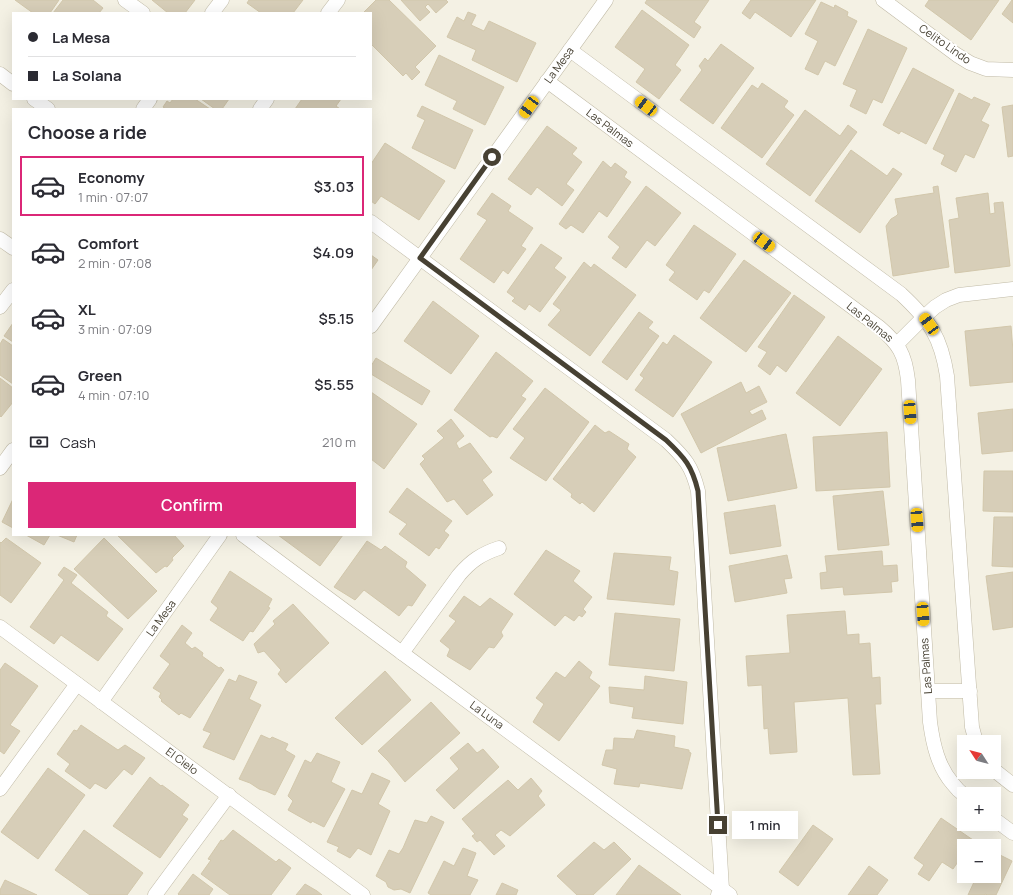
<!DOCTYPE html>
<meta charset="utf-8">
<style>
body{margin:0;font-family:Manrope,sans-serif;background:#f2f2f3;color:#2b2b33;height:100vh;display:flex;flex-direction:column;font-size:15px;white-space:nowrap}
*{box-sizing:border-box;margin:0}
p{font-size:13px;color:#7c7c81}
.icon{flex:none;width:22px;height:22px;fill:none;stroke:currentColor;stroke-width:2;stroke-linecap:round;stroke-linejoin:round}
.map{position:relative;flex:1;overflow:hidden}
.sheet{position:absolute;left:12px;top:108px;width:360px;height:428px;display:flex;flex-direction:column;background:#fff;border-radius:0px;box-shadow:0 4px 16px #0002}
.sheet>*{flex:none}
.guide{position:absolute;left:12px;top:12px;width:360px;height:88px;border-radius:0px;box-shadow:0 4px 16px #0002;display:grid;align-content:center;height:88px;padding:0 16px;background:#fff}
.needle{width:26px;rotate:306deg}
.controls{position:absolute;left:957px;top:735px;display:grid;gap:8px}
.controls a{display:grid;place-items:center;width:44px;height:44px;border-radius:0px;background:#fff;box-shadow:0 4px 16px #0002;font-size:20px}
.end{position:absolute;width:18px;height:18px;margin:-9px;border:5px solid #474133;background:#fff;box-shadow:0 0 0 2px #fff}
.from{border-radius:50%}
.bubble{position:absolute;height:28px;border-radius:0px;background:#fff;box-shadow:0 4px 16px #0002;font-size:13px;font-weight:600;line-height:28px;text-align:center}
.car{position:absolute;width:12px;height:24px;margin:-12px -6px;border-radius:5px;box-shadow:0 0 3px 1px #0007;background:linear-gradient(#f5c518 24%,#345 0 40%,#f5c518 0 76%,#345 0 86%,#f5c518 0)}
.guide b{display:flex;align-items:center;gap:14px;height:38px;font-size:15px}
.guide b+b{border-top:1px solid #e1e1e2}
.guide i{width:10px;height:10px;background:#2b2b33}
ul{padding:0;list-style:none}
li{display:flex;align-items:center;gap:12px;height:60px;margin:0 8px 6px;padding:0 8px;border:2px solid transparent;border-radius:0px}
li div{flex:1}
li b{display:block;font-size:15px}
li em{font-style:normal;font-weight:600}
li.selected{border-color:#db2777}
li>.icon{width:36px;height:36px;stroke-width:1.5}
h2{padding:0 16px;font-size:18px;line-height:48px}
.pay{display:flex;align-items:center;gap:10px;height:44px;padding:0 16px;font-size:15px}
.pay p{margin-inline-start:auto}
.primary-button{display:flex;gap:8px;margin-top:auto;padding:8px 16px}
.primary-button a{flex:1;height:46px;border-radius:0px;background:#db2777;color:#fff;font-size:16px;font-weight:600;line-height:46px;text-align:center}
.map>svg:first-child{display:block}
.building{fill:#d7ceb8;stroke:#d2c7ab}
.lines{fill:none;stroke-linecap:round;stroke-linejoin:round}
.lane-casing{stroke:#c0baa6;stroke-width:15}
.lane{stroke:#fff;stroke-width:14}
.route{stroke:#474133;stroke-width:5}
.labels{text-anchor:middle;stroke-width:4;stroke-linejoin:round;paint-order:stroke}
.street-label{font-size:11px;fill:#474133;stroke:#fff}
</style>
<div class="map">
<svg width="1013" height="895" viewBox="0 0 1013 895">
<rect width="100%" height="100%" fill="#f4f1e4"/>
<g class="building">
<polygon points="15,0 59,0 50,13 33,13"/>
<polygon points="63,0 93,0 103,8 99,13 53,13"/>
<polygon points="152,0 195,0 185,13 168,13"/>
<polygon points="249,0 303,0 293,13 261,13 247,3"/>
<polygon points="376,0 389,0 436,46 415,67 420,72 412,80 406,73 403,76 371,44 371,13 363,13"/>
<polygon points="401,0 446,0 448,2 436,13 428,4 425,7 430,12 420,21"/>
<polygon points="647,0 709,0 694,22 701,27 694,38 645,3"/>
<polygon points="751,0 816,0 791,37 755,12 750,19 742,13"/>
<polygon points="929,0 999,0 971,40 925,6"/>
<polygon points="1012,0 1013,0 1013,23 1002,14"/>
<polygon points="821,2 834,8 835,5 848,12 847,16 857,21 835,66 825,61 818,75 805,69 818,41 805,34"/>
<polygon points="642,10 689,45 675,65 681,70 659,99 636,82 645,69 615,47"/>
<polygon points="468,12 476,15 471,25 484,31 489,21 536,43 517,82 472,60 476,50 447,37 457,17 464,21"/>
<polygon points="868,29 907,48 882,103 873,99 866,114 850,106 857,90 843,84"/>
<polygon points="721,44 754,68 713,124 680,100 702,70 699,66 705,58 708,61"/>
<polygon points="439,55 504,87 485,125 453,109 457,101 425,85"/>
<polygon points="913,68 954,90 926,144 901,131 899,134 883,125"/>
<polygon points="762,83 788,101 784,107 794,115 762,158 721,128 752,85 758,89"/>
<polygon points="959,93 972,100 974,97 990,104 981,121 989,125 974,158 965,154 956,172 941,164 945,155 933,149"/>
<polygon points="173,99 195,99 210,109 166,109 163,107 167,101 170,103"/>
<polygon points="201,99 229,99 222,109 215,109"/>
<polygon points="302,99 341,99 336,106 340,109 295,109"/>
<polygon points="1013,105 1013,156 1008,157 1002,107"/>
<polygon points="422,106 473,130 455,169 412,148 425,120 417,116"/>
<polygon points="805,110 840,136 848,125 857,132 810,196 766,164"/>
<polygon points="547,126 577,148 572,154 582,162 566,184 574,190 562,206 537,187 531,195 508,179"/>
<polygon points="385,143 445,181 419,220 381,196 375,204 371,201 371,164"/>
<polygon points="851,150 887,176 893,168 902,174 860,233 815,201"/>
<polygon points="603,161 611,168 615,163 627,172 624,177 631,182 607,217 599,211 583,233 571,225 566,229 559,224"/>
<polygon points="646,186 681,213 655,246 647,240 626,268 612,258 620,247 608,237"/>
<polygon points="938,186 949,267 893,276 886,226 891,219 896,216 898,214 895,199 934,193 933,187"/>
<polygon points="492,193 511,206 508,211 533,228 521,246 526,249 508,274 503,270 494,283 460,259 487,220 477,214"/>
<polygon points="988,193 990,214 995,213 994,203 1003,202 1010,266 955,273 949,220 959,218 956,198"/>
<polygon points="694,225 736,254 709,293 704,290 697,300 669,280 675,272 666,265"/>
<polygon points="541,244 562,258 554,268 566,277 540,312 529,304 525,310 512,301 515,298 507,292"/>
<polygon points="371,255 378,260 371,270"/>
<polygon points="744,260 791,293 746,352 700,318"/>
<polygon points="584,262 591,268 594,264 636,295 590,356 548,325 561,310 553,304"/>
<polygon points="794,295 825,317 786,372 777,365 770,375 758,366 767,352 758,347"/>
<polygon points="433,301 479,336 451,374 404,341"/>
<polygon points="639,312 653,322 648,328 659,336 627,380 602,362"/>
<polygon points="13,323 13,342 4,336"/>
<polygon points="1011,326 1013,351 1013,382 970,386 965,331"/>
<polygon points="674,335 712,362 673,417 635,390 644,378 640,375 663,342 667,345"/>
<polygon points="838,336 882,369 840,426 796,393"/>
<polygon points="3,339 13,346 13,384 0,375 0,344"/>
<polygon points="496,352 533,381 521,396 526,399 497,438 492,436 490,437 454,410"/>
<polygon points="376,358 430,391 422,405 371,374 371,366"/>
<polygon points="0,378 13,388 13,402 1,417 0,416"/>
<polygon points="741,382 746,393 759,386 767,402 749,411 752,415 762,410 766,419 701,453 681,414"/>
<polygon points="545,388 589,422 546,481 510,458 525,438 513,429"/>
<polygon points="371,392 417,424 384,469 371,459"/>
<polygon points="1013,409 1013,451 982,454 978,413"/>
<polygon points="451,419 464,436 456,443 459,449 470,443 492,472 482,480 493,495 467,515 454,499 447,502 420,464 425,459 422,456 444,438 437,431"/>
<polygon points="595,425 605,433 609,431 629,444 627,449 636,457 594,512 582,502 580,504 571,497 572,494 553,479"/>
<polygon points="887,432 890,487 816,491 813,437"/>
<polygon points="786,434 797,488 728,501 717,448"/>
<polygon points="984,471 1013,471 1013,512 983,511"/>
<polygon points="407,488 452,521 444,531 449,535 439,549 436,547 429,556 399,534 407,524 389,512"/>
<polygon points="883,491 889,545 838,550 833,496"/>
<polygon points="13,499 13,528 2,522"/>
<polygon points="775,505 781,546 730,554 724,513"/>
<polygon points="994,517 1013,517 1013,567 992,566"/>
<polygon points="26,535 50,535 44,545"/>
<polygon points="57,535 77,535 74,542"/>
<polygon points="117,535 174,535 184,546 172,558 173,560 167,567 165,566 156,573"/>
<polygon points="278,535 343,535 320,566"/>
<polygon points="6,538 41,563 11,603 0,595 0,542 1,543"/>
<polygon points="104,538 157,591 128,619 74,569"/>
<polygon points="367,541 381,550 385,546 407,562 405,567 426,585 412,606 408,605 399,616 364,590 355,600 334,587"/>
<polygon points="546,550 580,571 573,581 592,597 583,609 586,612 582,617 579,615 574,621 565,615 555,626 514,594"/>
<polygon points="882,551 883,566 897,565 898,581 891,582 892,592 844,595 843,587 821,589 820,573 827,572 825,556"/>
<polygon points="614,553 671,557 669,570 678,572 674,605 607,599"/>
<polygon points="787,555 792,578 784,579 787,593 735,602 729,566"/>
<polygon points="64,567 77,575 71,583 108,612 106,616 123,629 98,661 61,635 54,644 30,627 64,580 58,575"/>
<polygon points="230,571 272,599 268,607 270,608 253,632 250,631 243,641 210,620 218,608 211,602"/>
<polygon points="1013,572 1013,627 993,630 986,576"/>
<polygon points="464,596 480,607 490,598 513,614 501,632 503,636 494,648 489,647 470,670 447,656 450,649 440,641 456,621 449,616"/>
<polygon points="293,604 329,643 286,683 278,674 281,670 264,651 258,653 254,644 275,624 273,621"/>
<polygon points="845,611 847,635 859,634 859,644 870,643 872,678 880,677 881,704 875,704 880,774 853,775 848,698 794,702 797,752 770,754 768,728 764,729 762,685 748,686 746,656 790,653 787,615"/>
<polygon points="615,613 680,619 674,671 609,665"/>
<polygon points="182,625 192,633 185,643 192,649 195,647 203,653 202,656 219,668 221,667 224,670 190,718 181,713 179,715 161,701 162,700 159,697 161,693 153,688 170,664 160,656"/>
<polygon points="579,661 592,672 589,678 600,686 559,741 533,722 544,704 536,698 556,672 565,678"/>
<polygon points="5,663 38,686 10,725 20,731 4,754 0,751 0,670"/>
<polygon points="385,671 411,700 362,745 335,718"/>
<polygon points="239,675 257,682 249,699 261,705 234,760 203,747 211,733 203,730 229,679 236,682"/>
<polygon points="645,676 687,682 683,724 632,718 634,707 610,703 609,687 644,690"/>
<polygon points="431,702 460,733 405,782 388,761 378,751"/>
<polygon points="81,725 118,750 125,745 145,758 132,775 124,769 106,789 95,783 90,789 65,771 70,764 57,754 74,730 77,731"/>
<polygon points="637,730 675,736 674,747 689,750 689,752 691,753 682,789 640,783 639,787 614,784 617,769 602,765 606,750 613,750 614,738 634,739"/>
<polygon points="261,735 270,739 272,737 288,744 285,750 295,756 275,795 266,791 259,789 250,783 239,779"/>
<polygon points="468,743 477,753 483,749 499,767 454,809 436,790 459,769 450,758"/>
<polygon points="317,753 340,762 331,782 345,789 324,827 312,821 311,823 288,810 293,801 288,796 305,760 311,763"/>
<polygon points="48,768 85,795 38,859 1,832"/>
<polygon points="372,773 390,781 378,804 390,811 371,855 358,848 350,858 337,851 339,847 327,842 352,790 362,794"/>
<polygon points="150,777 161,786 162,785 189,805 182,815 188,819 160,858 113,826"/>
<polygon points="531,778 542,791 538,796 545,805 510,836 501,830 495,835 505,846 494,855 480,840 477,842 472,836 475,834 462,819 508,780 518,790"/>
<polygon points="431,816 444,822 410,893 401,889 394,890 388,887 386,882 376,876 389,850 399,854 403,848 415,820 427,823"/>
<polygon points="941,818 973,840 969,846 964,846 964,853 953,869 942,862 929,881 918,874 924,865 914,858"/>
<polygon points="813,825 833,839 798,886 779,872"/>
<polygon points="84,830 143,873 127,895 90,895 55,870"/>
<polygon points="233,830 276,862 279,859 291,868 271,895 230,895 201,874 211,860 208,859 221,840 223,841"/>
<polygon points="594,842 604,850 614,842 631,859 593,895 577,895 557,876"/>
<polygon points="463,848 476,853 467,876 478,880 470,895 431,895 428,893 444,861 454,866"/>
<polygon points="994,852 1012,861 996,895 988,895 985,894 985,895 968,895 974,882 963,876 964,875 964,876 994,876"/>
<polygon points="639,865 681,895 616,895"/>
<polygon points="869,866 888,880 877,895 848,895"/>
<polygon points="193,874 213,889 209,895 179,895 178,894"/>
<polygon points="5,880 37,895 0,895 0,890"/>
<polygon points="502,883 518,890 516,895 496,895"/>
<polygon points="305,884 317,891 322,895 296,895"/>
</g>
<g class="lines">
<defs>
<g id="lane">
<polyline points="125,0 143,13"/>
<polyline points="883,0 957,55 970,63 986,69 1013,70"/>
<polyline points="212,13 222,0"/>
<polyline points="328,13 338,0"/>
<path d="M570,50L901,294C930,321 941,337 947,376L972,727L976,742"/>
<polyline points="0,74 13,84"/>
<path d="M547,81L879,327C899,344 905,354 908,380L930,722C933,744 938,767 953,784C956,788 960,792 964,795"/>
<polyline points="34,99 48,109"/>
<polyline points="143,109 150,99"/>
<polyline points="260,109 267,99"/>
<path d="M371,222L666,440C685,458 692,466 698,491L722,889L718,895"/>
<polyline points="0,239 13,248"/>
<polyline points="0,307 13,290"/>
<polyline points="371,326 606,0"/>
<polyline points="897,344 924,317 935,307 946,300 959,295 1013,289"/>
<polyline points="0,468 13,450"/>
<polyline points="243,535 402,653 730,895"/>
<polyline points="0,627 363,895"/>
<path d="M402,653L459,575C471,561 481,554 499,548"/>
<polyline points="928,691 970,691"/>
<polyline points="101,702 220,535"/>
<polyline points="994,770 1013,785"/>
<polyline points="0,789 77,684"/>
<polyline points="994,819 1013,833"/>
<polyline points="155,895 229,795"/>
</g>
</defs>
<use href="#lane" class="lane-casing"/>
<use href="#lane" class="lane"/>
</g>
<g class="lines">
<path class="route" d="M492,157L420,258L666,440C685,458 692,466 698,491L718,825"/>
</g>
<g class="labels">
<g class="street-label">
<text transform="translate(945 44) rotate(35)" y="4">Celito Lindo</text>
<text transform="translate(559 65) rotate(-54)" y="4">La Mesa</text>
<text transform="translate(610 128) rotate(37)" y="4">Las Palmas</text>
<text transform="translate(870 322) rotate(39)" y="4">Las Palmas</text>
<text transform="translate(161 618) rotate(-54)" y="4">La Mesa</text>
<text transform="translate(926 666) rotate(-94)" y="4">Las Palmas</text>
<text transform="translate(487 715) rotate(36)" y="4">La Luna</text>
<text transform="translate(182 761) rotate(36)" y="4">El Cielo</text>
</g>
</g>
</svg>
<div class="controls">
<a><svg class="needle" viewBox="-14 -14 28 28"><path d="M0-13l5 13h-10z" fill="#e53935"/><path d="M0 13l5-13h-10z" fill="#7c7c81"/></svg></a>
<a>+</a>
<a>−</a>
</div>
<i class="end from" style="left:492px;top:157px"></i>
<i class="end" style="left:718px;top:825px"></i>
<div class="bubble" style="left:732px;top:811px;width:66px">1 min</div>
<i class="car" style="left:646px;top:106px;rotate:307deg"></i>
<i class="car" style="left:529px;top:107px;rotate:216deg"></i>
<i class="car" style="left:764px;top:242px;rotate:127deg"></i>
<i class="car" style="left:929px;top:324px;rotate:324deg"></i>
<i class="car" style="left:910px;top:412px;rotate:176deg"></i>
<i class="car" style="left:917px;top:520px;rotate:176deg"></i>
<i class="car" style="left:923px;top:614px;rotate:176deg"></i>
<div class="guide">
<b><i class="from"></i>La Mesa</b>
<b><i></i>La Solana</b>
</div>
<section class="sheet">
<h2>Choose a ride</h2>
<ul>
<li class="selected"><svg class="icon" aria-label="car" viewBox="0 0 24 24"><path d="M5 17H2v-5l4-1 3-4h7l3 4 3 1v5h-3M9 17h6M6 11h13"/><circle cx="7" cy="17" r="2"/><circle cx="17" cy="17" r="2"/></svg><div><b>Economy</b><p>1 min · 07:07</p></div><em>$3.03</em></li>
<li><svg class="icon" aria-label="car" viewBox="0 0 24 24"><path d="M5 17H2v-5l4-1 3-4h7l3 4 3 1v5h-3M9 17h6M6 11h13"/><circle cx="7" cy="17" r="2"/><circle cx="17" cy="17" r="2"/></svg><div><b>Comfort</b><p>2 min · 07:08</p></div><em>$4.09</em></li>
<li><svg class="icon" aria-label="car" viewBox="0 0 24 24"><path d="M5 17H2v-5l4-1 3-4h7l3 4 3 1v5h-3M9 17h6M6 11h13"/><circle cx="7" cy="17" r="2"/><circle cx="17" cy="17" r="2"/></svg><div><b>XL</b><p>3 min · 07:09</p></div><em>$5.15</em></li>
<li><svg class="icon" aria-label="car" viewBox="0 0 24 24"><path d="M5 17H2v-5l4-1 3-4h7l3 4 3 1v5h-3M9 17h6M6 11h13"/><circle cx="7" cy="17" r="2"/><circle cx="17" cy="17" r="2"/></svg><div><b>Green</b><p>4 min · 07:10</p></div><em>$5.55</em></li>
</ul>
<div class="pay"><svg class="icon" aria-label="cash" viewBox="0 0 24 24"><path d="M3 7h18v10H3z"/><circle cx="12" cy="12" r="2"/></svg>Cash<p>210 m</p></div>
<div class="primary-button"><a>Confirm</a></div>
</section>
</div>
